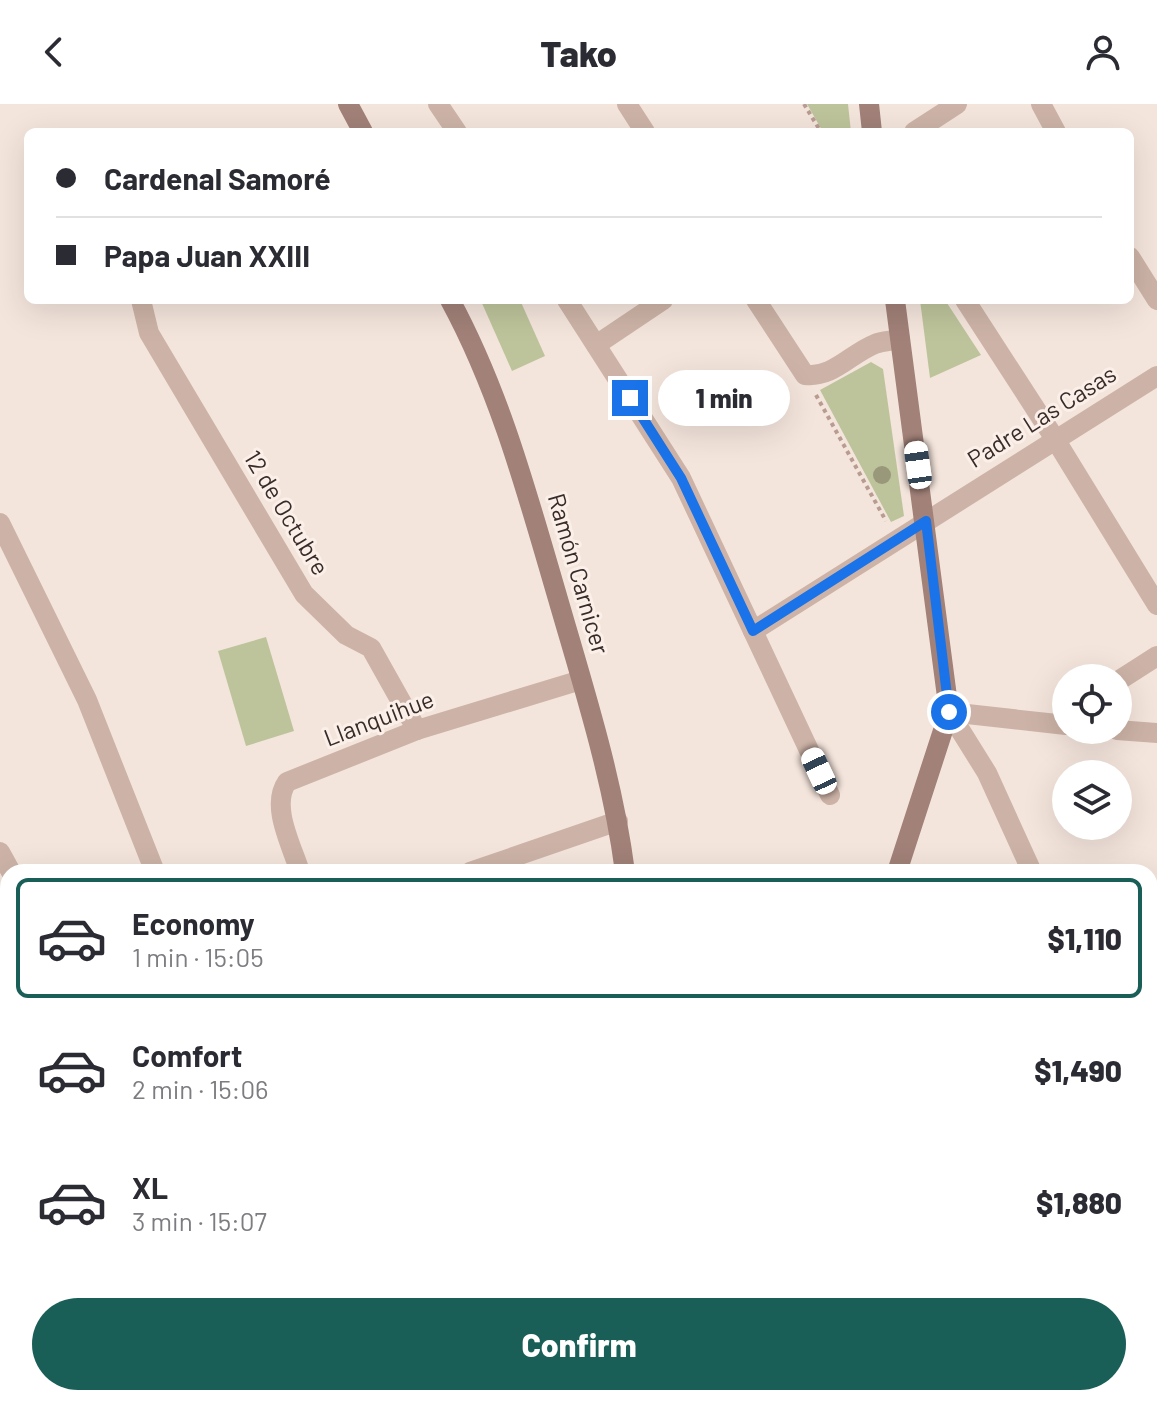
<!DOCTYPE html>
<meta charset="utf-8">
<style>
body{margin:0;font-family:Barlow,sans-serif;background:#f2f2f3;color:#2b2b33;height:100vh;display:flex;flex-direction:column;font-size:30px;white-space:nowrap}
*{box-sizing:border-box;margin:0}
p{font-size:26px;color:#7c7c81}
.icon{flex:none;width:44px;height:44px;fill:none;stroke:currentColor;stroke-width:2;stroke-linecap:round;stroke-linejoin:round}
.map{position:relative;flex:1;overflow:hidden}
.sheet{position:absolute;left:0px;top:760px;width:1158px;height:542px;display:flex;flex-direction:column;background:#fff;border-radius:24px 24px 0 0;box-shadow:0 8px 32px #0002}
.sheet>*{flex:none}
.top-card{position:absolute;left:24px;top:24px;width:1110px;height:176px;border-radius:12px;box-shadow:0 8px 32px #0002;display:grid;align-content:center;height:176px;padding:0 32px;background:#fff}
.buttons{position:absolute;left:1052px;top:560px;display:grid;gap:16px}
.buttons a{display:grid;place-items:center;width:80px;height:80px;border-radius:50%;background:#fff;box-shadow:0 8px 32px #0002;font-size:40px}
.end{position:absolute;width:36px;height:36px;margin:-18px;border:10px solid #1a73e8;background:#fff;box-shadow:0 0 0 4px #fff}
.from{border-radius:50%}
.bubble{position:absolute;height:56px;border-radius:28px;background:#fff;box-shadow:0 8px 32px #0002;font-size:26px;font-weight:800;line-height:56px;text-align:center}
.car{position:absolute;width:24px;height:48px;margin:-24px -12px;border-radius:10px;box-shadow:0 0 6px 2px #0007;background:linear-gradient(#fff 24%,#345 0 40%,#fff 0 76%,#345 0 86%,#fff 0)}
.top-card b{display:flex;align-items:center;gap:28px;height:76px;font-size:30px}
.top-card b+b{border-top:2px solid #e1e1e2}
.top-card i{width:20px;height:20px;background:#2b2b33}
ul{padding:14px 0 0;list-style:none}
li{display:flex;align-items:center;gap:24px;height:120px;margin:0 16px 12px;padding:0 16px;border:4px solid transparent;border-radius:12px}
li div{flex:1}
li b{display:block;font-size:30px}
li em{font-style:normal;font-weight:800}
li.on{border-color:#1a5e58}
li>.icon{width:72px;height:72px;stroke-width:1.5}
.primary-button{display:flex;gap:16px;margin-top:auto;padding:16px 32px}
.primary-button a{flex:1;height:92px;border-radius:48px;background:#1a5e58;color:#fff;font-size:32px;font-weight:800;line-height:92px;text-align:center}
header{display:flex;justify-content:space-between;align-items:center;height:104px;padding:0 32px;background:#fff;font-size:36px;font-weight:800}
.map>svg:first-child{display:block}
.green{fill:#bdc49b}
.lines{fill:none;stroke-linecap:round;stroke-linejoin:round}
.path{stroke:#b99c91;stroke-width:4;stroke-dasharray:4 4;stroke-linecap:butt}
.street{stroke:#cdb3a7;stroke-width:20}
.secondary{stroke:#a18178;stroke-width:20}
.tree{fill:#99987a}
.route{stroke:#1a73e8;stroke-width:10}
.labels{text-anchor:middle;stroke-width:6;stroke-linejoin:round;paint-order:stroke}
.street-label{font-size:24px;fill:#392b28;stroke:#fbf0e9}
</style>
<header><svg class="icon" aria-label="back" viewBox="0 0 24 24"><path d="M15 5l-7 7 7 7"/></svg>Tako<svg class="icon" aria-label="person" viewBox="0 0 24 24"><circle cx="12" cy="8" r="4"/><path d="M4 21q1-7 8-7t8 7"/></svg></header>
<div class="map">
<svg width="1157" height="1301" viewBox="0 0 1157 1301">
<rect width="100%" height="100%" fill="#f4e5dc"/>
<g class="green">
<polygon points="807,0 848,0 851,28 823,28"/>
<polygon points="520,196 545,252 512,267 481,197"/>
<polygon points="920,196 945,196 981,251 930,274"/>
<polygon points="871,258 883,265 904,412 891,418 820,286"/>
<polygon points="266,533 294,627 246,642 218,547"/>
<polygon points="724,1294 831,1294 833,1301 721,1301"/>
</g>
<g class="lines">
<g class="path">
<polyline points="804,0 821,28"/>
<polyline points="816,291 886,417"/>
<polyline points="737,1294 761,1301 796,1294"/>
<polyline points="809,1294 811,1301"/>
</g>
<g class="street">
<polyline points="438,0 457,28"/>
<polyline points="627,0 645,28"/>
<polyline points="1041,0 1056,28"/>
<polyline points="914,28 957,0"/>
<polyline points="1130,153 1157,196"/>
<polyline points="141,196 149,229 304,490 346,531 371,544 417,626"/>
<polyline points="567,196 681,374 830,691"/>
<path d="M756,196L805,271C833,274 850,250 875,240C882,237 892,237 900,235"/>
<polyline points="965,196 1055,335 1157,501"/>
<polyline points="596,241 663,196"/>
<polyline points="0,419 87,596 155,768"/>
<polyline points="753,527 1157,272"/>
<polyline points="1118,577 1157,552"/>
<polyline points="949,608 987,669 1032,768"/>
<polyline points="949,608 1066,621"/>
<polyline points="1117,626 1157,629"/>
<polyline points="0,748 11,768"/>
<path d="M300,768C292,742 270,702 287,678L417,626L581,576"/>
<polyline points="470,768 618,717"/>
<polyline points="0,809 8,804"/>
<polyline points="1150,818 1157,816"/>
<polyline points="0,947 8,942"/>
<polyline points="1150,1119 1157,1142"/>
<polyline points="839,1294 841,1301"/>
<polyline points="323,1301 335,1294"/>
<polyline points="465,1301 465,1294"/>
<polyline points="1142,1301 1157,1296"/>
</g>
<g class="secondary">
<polyline points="348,0 363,28"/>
<polyline points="869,0 872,28"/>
<path d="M450,196C501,290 528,393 558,495C584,585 613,675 625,768"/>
<polyline points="895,196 949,608 897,768"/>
<polyline points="589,1301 590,1294"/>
<polyline points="705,1301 708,1294"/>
</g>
</g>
<circle class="tree" cx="882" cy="371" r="9"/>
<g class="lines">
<polyline class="route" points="630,294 681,374 753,527 926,417 949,608"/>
</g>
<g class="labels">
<g class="street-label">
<text transform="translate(1042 313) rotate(-32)" y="8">Padre Las Casas</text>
<text transform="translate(286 409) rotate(59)" y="8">12 de Octubre</text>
<text transform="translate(578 470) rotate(74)" y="8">Ramón Carnicer</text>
<text transform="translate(379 615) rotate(-21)" y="8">Llanquihue</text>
</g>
</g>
</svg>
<div class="buttons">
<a><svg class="icon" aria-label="locate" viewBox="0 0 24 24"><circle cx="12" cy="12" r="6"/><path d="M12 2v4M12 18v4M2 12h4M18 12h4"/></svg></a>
<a><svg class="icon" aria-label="layers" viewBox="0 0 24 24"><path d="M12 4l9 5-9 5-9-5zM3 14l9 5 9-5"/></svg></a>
</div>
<i class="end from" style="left:949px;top:608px"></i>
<i class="end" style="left:630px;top:294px"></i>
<div class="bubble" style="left:658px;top:266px;width:132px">1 min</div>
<i class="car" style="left:918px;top:361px;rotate:352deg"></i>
<i class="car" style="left:819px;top:667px;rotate:335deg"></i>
<div class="top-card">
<b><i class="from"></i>Cardenal Samoré</b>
<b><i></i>Papa Juan XXIII</b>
</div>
<section class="sheet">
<ul>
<li class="on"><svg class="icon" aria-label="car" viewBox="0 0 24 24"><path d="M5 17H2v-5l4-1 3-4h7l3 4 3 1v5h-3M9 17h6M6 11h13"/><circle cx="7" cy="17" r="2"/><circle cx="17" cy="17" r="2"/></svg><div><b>Economy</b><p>1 min · 15:05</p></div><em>$1,110</em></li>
<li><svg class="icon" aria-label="car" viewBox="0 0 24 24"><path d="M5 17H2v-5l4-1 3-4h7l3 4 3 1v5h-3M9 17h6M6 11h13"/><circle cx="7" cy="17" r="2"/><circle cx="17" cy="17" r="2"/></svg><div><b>Comfort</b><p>2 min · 15:06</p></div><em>$1,490</em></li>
<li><svg class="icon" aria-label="car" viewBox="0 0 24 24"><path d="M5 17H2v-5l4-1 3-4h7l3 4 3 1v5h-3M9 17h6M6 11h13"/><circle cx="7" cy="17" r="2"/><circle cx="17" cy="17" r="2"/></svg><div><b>XL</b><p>3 min · 15:07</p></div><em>$1,880</em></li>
</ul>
<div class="primary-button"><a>Confirm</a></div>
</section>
</div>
